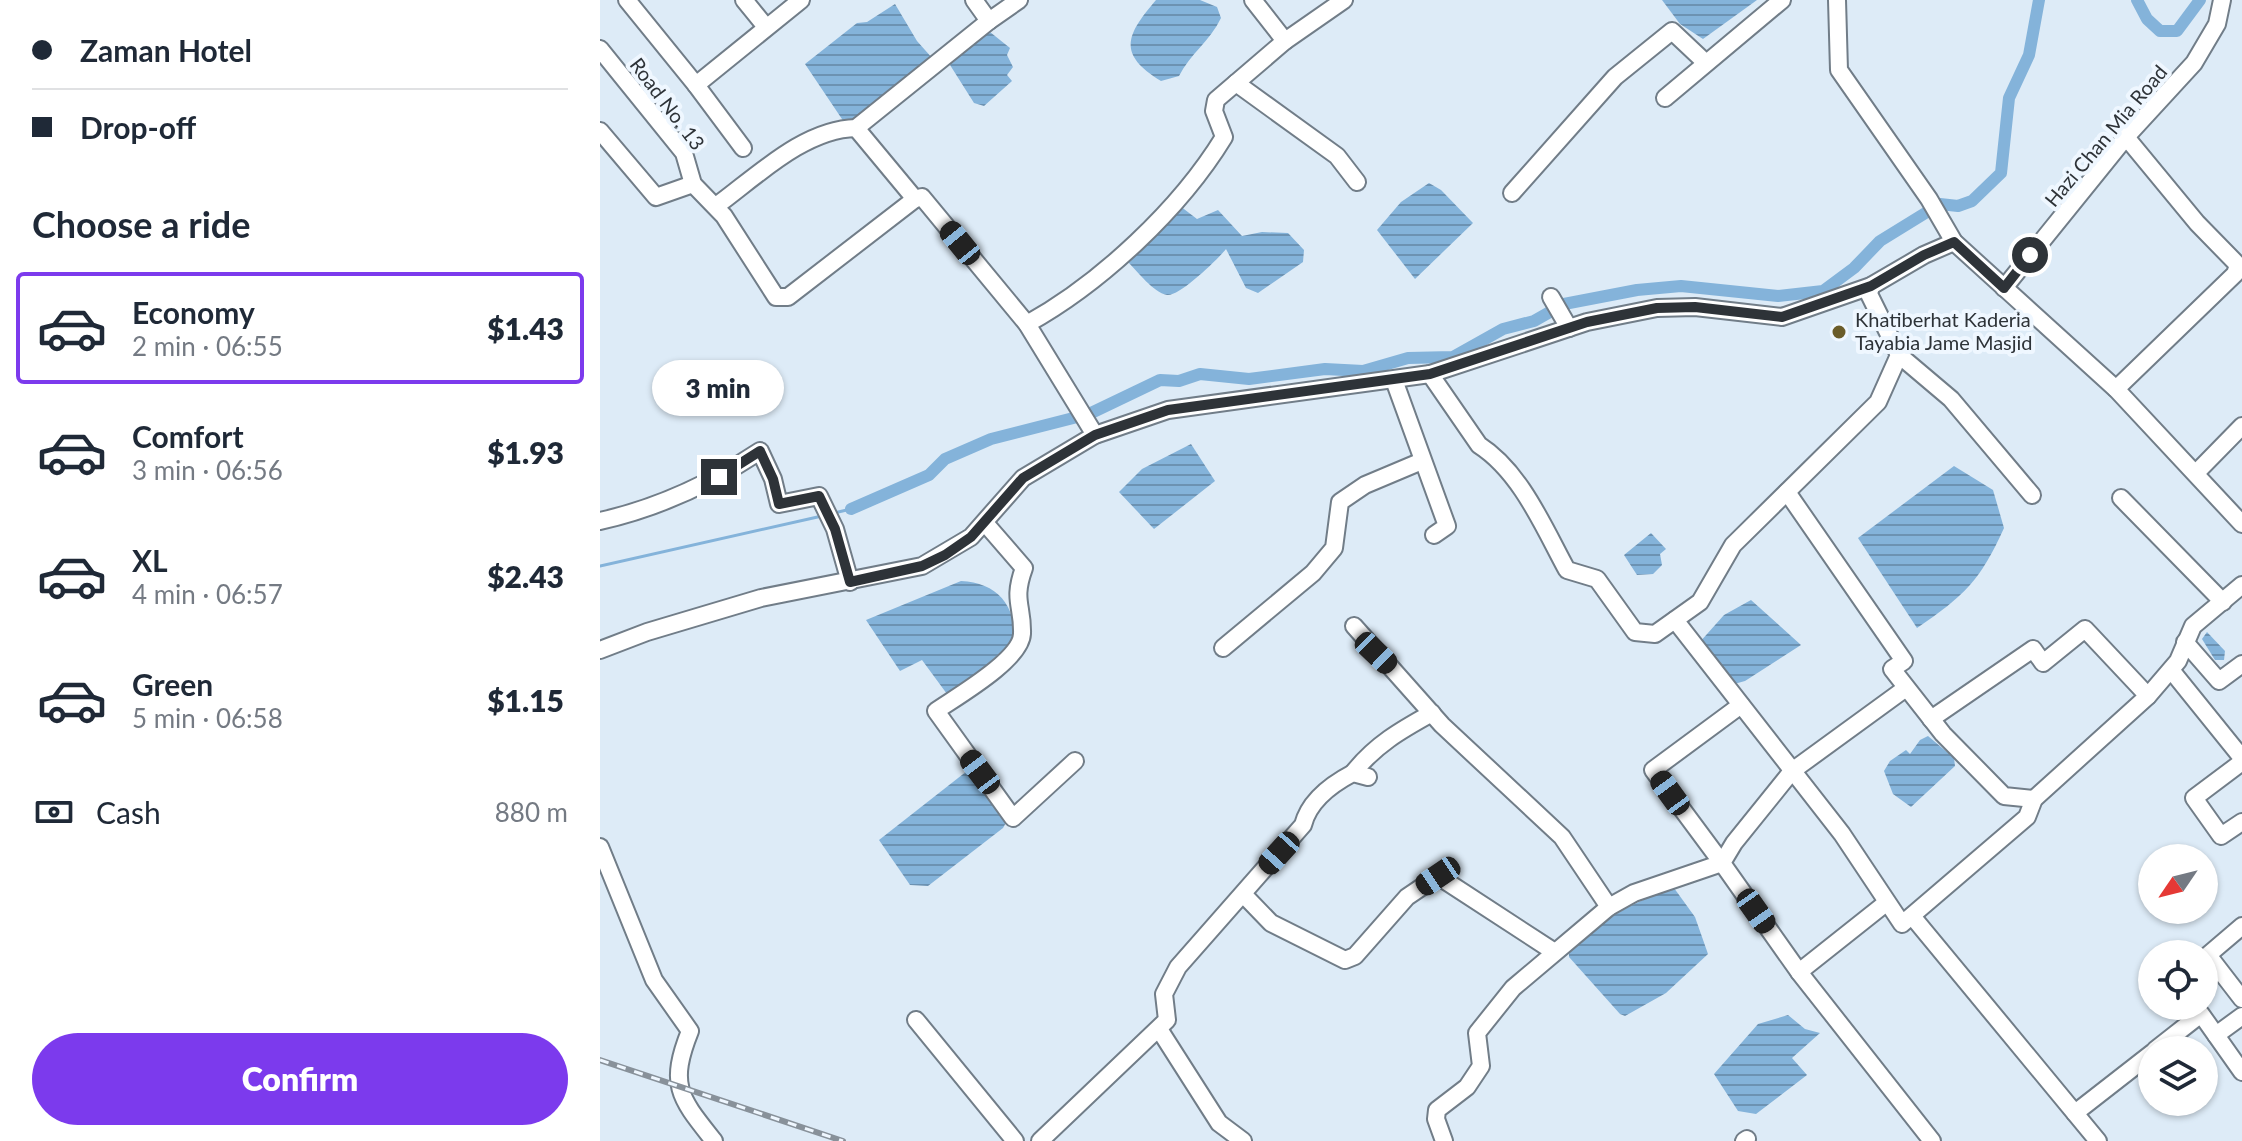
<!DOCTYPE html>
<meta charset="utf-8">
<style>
body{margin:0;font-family:Lato,sans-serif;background:#f6f6f7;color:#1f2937;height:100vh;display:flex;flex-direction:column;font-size:30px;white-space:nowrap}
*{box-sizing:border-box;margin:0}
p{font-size:26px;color:#747a83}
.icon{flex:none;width:44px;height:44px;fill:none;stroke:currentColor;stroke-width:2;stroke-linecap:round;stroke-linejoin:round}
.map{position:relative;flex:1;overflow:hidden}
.side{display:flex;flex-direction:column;background:#fff;width:600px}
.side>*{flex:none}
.banner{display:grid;align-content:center;height:176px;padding:0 32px;background:#fff}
.needle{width:52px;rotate:235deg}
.tools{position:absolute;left:1538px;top:844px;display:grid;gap:16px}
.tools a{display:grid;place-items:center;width:80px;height:80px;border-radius:50%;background:#fff;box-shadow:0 2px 6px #0004;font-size:40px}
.end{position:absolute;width:36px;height:36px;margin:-18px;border:10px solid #2e3338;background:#fff;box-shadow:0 0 0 4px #fff}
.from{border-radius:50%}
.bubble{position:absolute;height:56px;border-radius:28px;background:#fff;box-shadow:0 2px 6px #0004;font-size:26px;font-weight:800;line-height:56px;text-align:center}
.car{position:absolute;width:24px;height:48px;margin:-24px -12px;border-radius:10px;box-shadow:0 0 6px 2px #0007;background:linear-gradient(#222 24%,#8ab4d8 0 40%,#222 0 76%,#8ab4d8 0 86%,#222 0)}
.banner b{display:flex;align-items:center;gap:28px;height:76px;font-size:30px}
.banner b+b{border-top:2px solid #e0e1e3}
.banner i{width:20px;height:20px;background:#1f2937}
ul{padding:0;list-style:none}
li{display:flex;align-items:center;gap:24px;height:112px;margin:0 16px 12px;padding:0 16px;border:4px solid transparent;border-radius:8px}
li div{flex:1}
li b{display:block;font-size:30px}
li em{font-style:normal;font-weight:800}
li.active{border-color:#7c3aed}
li>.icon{width:72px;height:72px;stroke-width:1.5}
h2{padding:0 32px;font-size:36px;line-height:96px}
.pay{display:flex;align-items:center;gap:20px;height:88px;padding:0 32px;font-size:30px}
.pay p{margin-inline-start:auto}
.action{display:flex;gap:16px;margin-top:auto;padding:16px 32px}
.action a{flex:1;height:92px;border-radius:48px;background:#7c3aed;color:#fff;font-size:32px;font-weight:800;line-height:92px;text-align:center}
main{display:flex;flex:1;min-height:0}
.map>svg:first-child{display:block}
.water{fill:url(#water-rules)}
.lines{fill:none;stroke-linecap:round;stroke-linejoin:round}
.stream{stroke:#84b3da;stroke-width:3}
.canal{stroke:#84b3da;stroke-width:12}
.minor-casing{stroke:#717d88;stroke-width:20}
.minor{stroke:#fff;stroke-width:16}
.rail-casing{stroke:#88919a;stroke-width:6}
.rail{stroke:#eff7ff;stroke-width:3;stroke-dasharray:9;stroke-linecap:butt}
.route{stroke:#2e3338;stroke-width:10}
.poi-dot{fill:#6a5c29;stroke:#eff7ff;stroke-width:3}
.labels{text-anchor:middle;stroke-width:8;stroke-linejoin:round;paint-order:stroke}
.street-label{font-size:20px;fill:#2e3338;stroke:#eff7ff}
.poi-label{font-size:20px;fill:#2e3338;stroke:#eff7ff;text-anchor:start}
</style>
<main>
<section class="side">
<div class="banner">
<b><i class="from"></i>Zaman Hotel</b>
<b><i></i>Drop-off</b>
</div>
<h2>Choose a ride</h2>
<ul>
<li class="active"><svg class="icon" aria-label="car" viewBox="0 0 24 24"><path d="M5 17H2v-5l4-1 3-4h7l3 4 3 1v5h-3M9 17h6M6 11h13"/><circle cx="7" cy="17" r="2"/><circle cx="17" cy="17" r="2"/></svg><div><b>Economy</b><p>2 min · 06:55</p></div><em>$1.43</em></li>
<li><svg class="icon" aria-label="car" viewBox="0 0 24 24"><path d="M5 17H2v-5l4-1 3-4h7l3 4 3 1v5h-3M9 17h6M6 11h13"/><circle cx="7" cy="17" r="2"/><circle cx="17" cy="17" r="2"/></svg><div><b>Comfort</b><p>3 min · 06:56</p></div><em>$1.93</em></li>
<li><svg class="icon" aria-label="car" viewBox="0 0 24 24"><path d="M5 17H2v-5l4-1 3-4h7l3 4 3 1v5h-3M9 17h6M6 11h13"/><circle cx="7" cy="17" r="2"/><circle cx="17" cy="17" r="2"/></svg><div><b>XL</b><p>4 min · 06:57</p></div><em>$2.43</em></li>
<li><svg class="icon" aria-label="car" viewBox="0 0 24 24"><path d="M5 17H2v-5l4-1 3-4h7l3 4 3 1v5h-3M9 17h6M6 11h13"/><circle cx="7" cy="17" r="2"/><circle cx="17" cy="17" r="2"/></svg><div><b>Green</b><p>5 min · 06:58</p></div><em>$1.15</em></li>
</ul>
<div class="pay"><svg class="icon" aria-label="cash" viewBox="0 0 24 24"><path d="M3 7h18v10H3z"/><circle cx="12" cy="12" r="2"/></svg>Cash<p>880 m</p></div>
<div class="action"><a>Confirm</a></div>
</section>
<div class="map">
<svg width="1642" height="1141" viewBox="0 0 1642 1141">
<defs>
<pattern id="water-rules" width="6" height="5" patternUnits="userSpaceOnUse" patternTransform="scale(2)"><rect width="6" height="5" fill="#84b3da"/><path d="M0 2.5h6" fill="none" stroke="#6c92b2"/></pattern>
</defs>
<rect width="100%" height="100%" fill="#ddebf7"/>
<g class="water">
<path d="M556,0H600L617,7L621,18C610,41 590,54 579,76L561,81C517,54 526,35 556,0Z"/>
<polygon points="1062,0 1157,0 1103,39 1080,24"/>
<polygon points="295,4 317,41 333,59 280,107 246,125 205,64 257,23 267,22"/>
<polygon points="390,32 410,48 407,55 413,67 407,75 412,81 384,106 374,103 350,65 356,52"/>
<polygon points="829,183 841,190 873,223 815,279 777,230 801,202"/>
<path d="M580,206L597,219L618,210L642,236L662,232L688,233L704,250L703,262L658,293L646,288L626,249C618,259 579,297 567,295C553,292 538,272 528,262L529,251Z"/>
<polygon points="591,444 615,481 554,529 519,492 542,469"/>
<path d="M1354,466L1393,490L1404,528C1380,581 1365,595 1317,628L1258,538Z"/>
<polygon points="1051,533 1066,549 1060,554 1062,565 1053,574 1037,575 1024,555"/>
<path d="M361,581C396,582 418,606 413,641L361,688L347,694L322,660L300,671L266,620Z"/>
<polygon points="1151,600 1201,645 1145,681 1127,686 1099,643 1124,615"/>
<polygon points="1607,632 1625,651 1624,660 1615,660 1602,639"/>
<polygon points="1328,736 1354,758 1355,766 1311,807 1293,794 1284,771 1290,761 1306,750 1310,754 1320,740"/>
<polygon points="367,771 407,821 403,828 328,886 310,885 279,840"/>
<path d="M1074,888L1095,917L1108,954L1066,993L1025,1016L1020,1014L969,957V949C1002,920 1032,902 1074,888Z"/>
<polygon points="1188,1015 1205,1029 1220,1033 1192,1058 1207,1075 1156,1114 1138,1111 1114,1074 1158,1024"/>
</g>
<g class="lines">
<g class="stream">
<polyline points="234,513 251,509"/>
<polyline points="0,566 222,516"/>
</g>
<g class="canal">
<polyline points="1537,0 1547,19 1560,31 1577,31 1600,0"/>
<polyline points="251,509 329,475 345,459 391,439 489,414 560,380 579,381 600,374 649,379 725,369 763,371 808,358 853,357 903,329 934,321 964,304 1037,290 1081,286 1178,296 1223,291 1254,268 1280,241 1340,204 1358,206 1372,201 1401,173 1409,98 1429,55 1439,0"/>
</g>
<defs>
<g id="minor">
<polyline points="27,0 96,85"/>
<polyline points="144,0 166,27"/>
<polyline points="374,0 389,21 419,0"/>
<polyline points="653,0 685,41"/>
<polyline points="1237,0 1239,70 1329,199 1354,242 1516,389 1642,524"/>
<polyline points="0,49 84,153 93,184 124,216 176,297 188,297 315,199 322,197 427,324 495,435"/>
<polyline points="636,83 737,156 757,182"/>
<polyline points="1065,98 1182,0"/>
<polyline points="256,128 315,199"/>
<polyline points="0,131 56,197 93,184"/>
<polyline points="143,148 96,85 201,0"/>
<polyline points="912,193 1015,77 1072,31 1106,63"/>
<path d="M116,206C156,177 204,129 256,128L389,21"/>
<polyline points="1404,288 1526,137 1594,63 1617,24 1622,0"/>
<polyline points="951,297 969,328"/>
<path d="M427,324C501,283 580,209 624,137L614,111L616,100L685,41L744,0"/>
<polyline points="1299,355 1351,399 1432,495"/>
<path d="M830,374L879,445C921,472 944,528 967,570L997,579L1035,632L1055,634L1100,602L1133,545L1278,402L1299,355L1269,294L1271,286"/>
<polyline points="794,380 847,526 834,535"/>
<polyline points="1516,389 1635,274 1638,265 1597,223 1526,137"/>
<polyline points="1596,473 1642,426"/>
<polyline points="1187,492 1304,661 1292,669 1343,734 1404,796 1434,799"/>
<polyline points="1521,498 1623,602"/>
<path d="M0,521C58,508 110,484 160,451L173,479L179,504L219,496L235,529L250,582"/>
<path d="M385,523L424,568C412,601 423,605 422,634C421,660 356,697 336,711L413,818L475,761"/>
<polyline points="1075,620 1242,834 1302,924 1427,817 1434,799 1548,696 1578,661 1593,626 1642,585"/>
<polyline points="754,626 842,725 962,837 1009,907"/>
<polyline points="1585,642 1619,681 1642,664"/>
<polyline points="623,648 713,573 734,548 740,502 765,485 822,461"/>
<polyline points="0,650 47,632 161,598 322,566 371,537 423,478 495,435 568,410 830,374 987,322 1057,308 1095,307 1182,317 1271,286 1324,255 1354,242"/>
<polyline points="1571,670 1642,758"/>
<polyline points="1306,688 1192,771 1134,843 1122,863 1199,972 1332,1141"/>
<polyline points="1331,719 1433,649 1443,663 1485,629 1548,696"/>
<polyline points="1642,762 1594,798 1621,836 1642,822"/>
<path d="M753,773C775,745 801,730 832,713"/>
<path d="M0,847L54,980L90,1031C68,1086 80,1098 114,1141"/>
<polyline points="643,894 671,923 745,960 755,956 807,897 838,876 953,951"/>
<polyline points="1312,916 1498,1141"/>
<polyline points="1642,926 1608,955 1642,999"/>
<polyline points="1199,972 1286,903"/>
<polyline points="316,1020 415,1141"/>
<polyline points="559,1029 619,1123 643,1141"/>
<polyline points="1616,1035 1642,1016"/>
<polyline points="1555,1050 1601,1014 1642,1072"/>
<polyline points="1475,1113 1552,1053"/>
<path d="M440,1141L567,1020L564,994L578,967L703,825C709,801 732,784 753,773L768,777"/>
<polyline points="844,1141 836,1119 837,1110 867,1087 881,1066 877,1033 913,988 1009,907 1034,893 1122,863 1053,770 1141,705"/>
<polyline points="1144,1141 1147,1139"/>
</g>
</defs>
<use href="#minor" class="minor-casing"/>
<use href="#minor" class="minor"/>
<defs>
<polyline id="rail" points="0,1060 243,1141"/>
</defs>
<use href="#rail" class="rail-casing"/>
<use href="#rail" class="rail"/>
</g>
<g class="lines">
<polyline class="route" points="119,477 160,451 173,479 179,504 219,496 235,529 250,582 322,566 345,555 371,537 423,478 495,435 568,410 830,374 987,322 1057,308 1095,307 1182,317 1271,286 1324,255 1354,242 1404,288 1430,255"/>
</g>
<circle class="poi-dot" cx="1239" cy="332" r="8"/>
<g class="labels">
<g class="street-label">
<text transform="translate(67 104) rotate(53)" y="7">Road No. 13</text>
<text transform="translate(1506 136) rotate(-50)" y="7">Hazi Chan Mia Road</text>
</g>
<g class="poi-label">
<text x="1255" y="327">Khatiberhat Kaderia<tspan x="1255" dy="23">Tayabia Jame Masjid</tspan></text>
</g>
</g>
</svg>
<div class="tools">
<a><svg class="needle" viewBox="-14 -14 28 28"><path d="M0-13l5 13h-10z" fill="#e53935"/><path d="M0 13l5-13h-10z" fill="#747a83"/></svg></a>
<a><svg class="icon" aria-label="locate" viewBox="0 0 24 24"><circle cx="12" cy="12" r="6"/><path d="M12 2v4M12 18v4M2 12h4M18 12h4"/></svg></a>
<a><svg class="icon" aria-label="layers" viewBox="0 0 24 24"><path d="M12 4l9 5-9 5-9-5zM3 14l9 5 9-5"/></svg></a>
</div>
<i class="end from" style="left:1430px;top:255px"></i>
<i class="end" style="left:119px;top:477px"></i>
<div class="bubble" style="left:52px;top:360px;width:132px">3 min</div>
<i class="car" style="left:360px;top:243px;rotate:321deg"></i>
<i class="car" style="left:776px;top:653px;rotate:134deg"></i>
<i class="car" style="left:380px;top:772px;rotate:323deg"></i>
<i class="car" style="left:1070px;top:793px;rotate:324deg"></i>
<i class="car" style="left:679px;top:853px;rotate:222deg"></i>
<i class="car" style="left:838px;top:876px;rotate:236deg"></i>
<i class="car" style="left:1156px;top:911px;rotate:145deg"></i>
</div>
</main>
